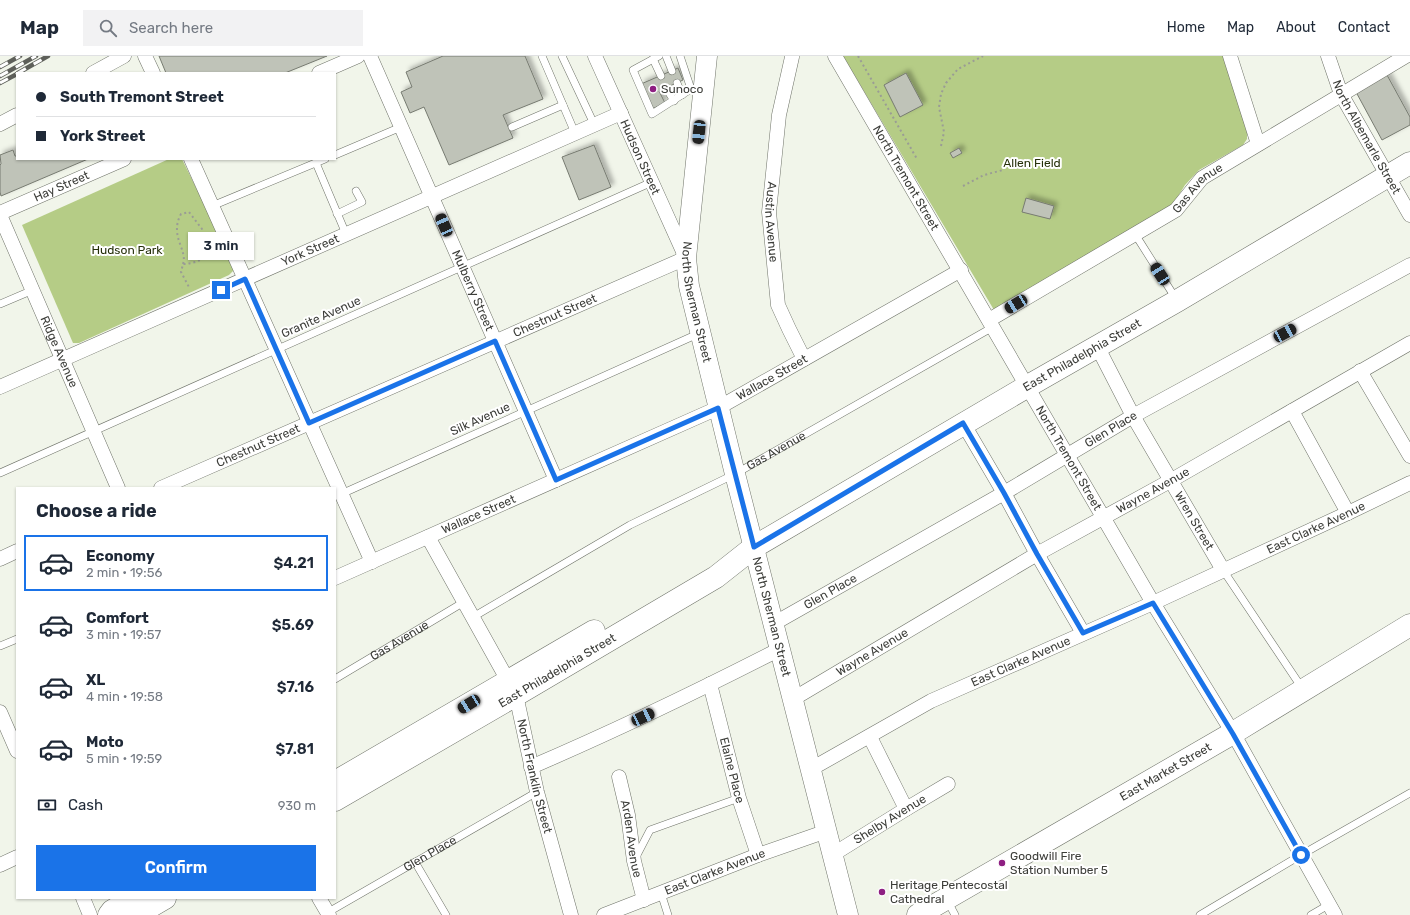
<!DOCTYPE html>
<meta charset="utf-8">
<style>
body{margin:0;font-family:Rubik,sans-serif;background:#f2f2f3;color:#1f2937;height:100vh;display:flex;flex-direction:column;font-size:15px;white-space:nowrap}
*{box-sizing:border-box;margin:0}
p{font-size:13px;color:#747a83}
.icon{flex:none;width:22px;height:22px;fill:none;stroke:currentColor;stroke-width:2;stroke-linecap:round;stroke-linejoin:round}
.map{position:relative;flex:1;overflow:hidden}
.side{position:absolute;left:16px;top:431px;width:320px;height:412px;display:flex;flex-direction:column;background:#fff;border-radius:0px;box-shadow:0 1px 3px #0004}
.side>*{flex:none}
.banner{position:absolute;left:16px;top:16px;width:320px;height:88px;border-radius:0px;box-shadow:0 1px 3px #0004;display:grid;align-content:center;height:88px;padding:0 20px;background:#fff}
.end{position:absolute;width:18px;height:18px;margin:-9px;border:5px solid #1a73e8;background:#fff;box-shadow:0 0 0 2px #fff}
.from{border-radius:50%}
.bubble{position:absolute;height:28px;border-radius:0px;background:#fff;box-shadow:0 1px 3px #0004;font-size:13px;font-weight:600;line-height:28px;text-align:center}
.car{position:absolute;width:12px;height:24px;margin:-12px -6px;border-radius:5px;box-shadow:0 0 3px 1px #0007;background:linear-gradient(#222 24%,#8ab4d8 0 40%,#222 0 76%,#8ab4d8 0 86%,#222 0)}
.banner b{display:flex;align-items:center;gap:14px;height:38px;font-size:15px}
.banner b+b{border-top:1px solid #e0e1e3}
.banner i{width:10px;height:10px;background:#1f2937}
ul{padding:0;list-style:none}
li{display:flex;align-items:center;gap:12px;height:56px;margin:0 8px 6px;padding:0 12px;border:2px solid transparent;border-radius:0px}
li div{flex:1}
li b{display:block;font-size:15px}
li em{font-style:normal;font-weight:600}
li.on{border-color:#1a73e8}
li>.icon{width:36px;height:36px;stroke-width:1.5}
h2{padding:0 20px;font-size:18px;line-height:48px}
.pay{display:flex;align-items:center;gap:10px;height:44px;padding:0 20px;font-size:15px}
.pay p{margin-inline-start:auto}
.action{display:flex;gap:8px;margin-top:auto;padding:8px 20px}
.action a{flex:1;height:46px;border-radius:0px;background:#1a73e8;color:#fff;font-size:16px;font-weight:600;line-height:46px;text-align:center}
header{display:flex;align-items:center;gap:24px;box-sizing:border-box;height:56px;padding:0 20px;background:#fff;border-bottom:1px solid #e0e1e3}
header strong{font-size:19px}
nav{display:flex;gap:22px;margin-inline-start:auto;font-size:14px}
.search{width:280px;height:36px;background:#f2f2f3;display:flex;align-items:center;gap:10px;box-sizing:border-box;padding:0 14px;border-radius:0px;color:#747a83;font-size:15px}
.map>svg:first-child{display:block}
.green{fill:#b5cc86}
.building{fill:#bfc3b8;stroke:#777b71;filter:url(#shadow)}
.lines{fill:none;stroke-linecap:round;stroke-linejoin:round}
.service-casing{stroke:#6f7369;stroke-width:8}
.minor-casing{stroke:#6f7369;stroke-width:15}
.secondary-casing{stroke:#6f7369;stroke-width:21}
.primary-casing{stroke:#6f7369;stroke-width:23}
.path{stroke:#9a9c95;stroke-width:2;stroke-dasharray:2 3;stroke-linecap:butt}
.service{stroke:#fff;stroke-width:7}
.minor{stroke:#fff;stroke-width:14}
.secondary{stroke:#fff;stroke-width:20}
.primary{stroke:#fff;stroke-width:22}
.rail-casing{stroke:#5e605a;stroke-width:4.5}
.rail{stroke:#fff;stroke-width:3;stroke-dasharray:9;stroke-linecap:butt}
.route{stroke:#1a73e8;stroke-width:5}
.poi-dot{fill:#8e1f82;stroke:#fff;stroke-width:1.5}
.labels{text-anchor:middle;stroke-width:4;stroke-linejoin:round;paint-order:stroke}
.poi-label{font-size:12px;fill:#3c3d39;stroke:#fff;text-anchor:start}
.street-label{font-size:12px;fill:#3c3d39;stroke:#fff}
.park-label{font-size:12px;fill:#252f09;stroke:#fff}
</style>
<header>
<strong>Map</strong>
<div class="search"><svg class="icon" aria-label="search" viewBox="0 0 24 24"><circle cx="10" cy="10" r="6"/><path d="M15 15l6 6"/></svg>Search here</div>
<nav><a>Home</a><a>Map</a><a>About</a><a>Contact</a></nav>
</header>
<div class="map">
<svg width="1410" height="859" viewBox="0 0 1410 859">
<defs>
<filter id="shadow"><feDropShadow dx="3.5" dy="-3.5" stdDeviation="2" flood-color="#0004"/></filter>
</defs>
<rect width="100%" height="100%" fill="#f1f5ea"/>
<g class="green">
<polygon points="843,0 1224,0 1247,71 1247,83 1243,89 1199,114 1185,129 1172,150 994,254"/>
<polygon points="169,103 182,103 229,199 234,214 229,219 79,287 73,287 22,169"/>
</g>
<g class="building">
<polygon points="159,0 327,0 285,17 166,17"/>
<polygon points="443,0 525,0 543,43 503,59 513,82 449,109 424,51 410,57 401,36 412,31 406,16"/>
<polygon points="678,12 683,24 659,35 665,47 652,53 641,28"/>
<polygon points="906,17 923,49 900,61 884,29"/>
<polygon points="1387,19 1410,61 1410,69 1382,84 1356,36"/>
<polygon points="594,89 611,131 579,144 562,101"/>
<polygon points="959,92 962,97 953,102 950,97"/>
<polygon points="13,94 15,100 17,100 17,103 88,103 1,140 0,136 0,109 1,108 0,99"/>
<polygon points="1026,142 1054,150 1050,163 1022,156"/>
</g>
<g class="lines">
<defs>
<g id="service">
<polyline points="542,0 575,77"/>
<polyline points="562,0 594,68"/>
<polyline points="659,0 633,14 652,58 691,33 680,0"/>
<polyline points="666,0 672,15"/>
<polyline points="653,3 661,20"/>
<polyline points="677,27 682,39"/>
<polyline points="666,32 674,45"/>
<polyline points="512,71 563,49"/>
<polyline points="335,99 401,71"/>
<polyline points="316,107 346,178"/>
<polyline points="212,150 325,103"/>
<polyline points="337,158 362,146 356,135"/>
<polyline points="1135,178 1176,243"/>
<polyline points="0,248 33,234"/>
<polyline points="0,417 652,126"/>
<polyline points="339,439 700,277"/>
<polyline points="1223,514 1302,632"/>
<path id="s1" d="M473,561L630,469L735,418L993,271"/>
<polyline points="0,590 17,583"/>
<path id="s2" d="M335,623L464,546"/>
<polyline points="636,801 650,774 739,742"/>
<polyline points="415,806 446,859"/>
<polyline points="661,837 668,859"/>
<polyline points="947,844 955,859"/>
<path id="s3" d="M325,858L537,736"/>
<polyline points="1200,859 1301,799 1410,737"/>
<polyline points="1311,859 1330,848"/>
</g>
<g id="minor">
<polyline points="145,0 153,17"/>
<path id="s4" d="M370,0L556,424"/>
<path id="s5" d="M835,0L1153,547L1233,677L1335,859"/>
<polyline points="1230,0 1258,88"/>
<path id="s6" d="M1328,0L1341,38L1410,159"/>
<path id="s7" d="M792,1L779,59L769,156L778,249L789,273L804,303"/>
<polyline points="93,17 124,0"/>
<polyline points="319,17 358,0"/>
<polyline points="0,68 17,59"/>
<polyline points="191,103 372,506"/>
<path id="s8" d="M0,157L124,103"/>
<path id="s9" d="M0,159L118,432"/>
<path id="s10" d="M989,264L1176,154L1202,122L1406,0"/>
<path id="s11" d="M1097,290L1133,360L1223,514"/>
<polyline points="1360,315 1410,400"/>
<path id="s12" d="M0,331L621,57"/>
<polyline points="1292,355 1348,457"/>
<polyline points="963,367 1004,437 1037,498 1083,577"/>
<path id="s13" d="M161,432L686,202L595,0"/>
<path id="s14" d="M428,481L516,639L537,736L571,859"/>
<polyline points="0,503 17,495"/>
<path id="s15" d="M335,522L718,352L961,214"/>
<path id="s16" d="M773,568L1004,437L1133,360L1410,209"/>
<path id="s17" d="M710,628L739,742L758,799"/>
<path id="s18" d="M793,643L1037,498L1170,425L1410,287"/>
<polyline points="0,656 17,695"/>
<polyline points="870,681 906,753"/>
<path d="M531,711C615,675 698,635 780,593"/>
<path id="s19" d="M811,713L931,645L1153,547L1348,457L1410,427"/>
<path id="s20" d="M619,721L628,759L634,805L644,844"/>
<path id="s21" d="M832,799L906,753L948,728"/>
<polyline points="0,809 17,801"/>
<polyline points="83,842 90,859"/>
<polyline points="319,842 329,859"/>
<path id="s22" d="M604,859L758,799L827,775"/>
</g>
<g id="secondary">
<path id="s23" d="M707,0L686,202L689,230L735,418L848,859"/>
</g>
<g id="primary">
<polyline points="342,722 594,575"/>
<path id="s24" d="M335,744L516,639L716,521L754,491L1028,330L1177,245L1410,107"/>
<polyline points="109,859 112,855 134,842"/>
<polyline points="136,859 165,842"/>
<path id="s25" d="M918,859L1233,677L1410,569"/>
</g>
</defs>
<use href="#service" class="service-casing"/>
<use href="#minor" class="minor-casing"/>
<use href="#secondary" class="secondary-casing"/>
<use href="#primary" class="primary-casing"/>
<g class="path">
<polyline points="858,0 917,103"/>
<polyline points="941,90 944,76 939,51 941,38 946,27 958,13 983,0"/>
<polyline points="963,130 984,119 1003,114 1009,106"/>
<path d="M183,208C188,194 169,180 181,158L189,156L202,173L210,195V199C201,204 193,208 183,208L181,216L190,233"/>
</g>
<use href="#service" class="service"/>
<use href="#minor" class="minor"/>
<use href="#secondary" class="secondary"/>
<use href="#primary" class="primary"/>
<defs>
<g id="rail">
<polyline points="0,11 20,0"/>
<polyline points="18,17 48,0"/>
<polyline points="0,20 36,0"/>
<polyline points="0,27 17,18"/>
</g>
</defs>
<use href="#rail" class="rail-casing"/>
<use href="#rail" class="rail"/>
</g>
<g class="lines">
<polyline class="route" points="221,234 245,223 309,367 495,285 556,424 718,352 754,491 963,367 1004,437 1037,498 1083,577 1153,547 1233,678 1301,799"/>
</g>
<g class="poi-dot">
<circle cx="653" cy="33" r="4"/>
<circle cx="1002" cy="807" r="4"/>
<circle cx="882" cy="836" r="4"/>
</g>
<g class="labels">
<g class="poi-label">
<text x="661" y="37">Sunoco</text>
<text x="1010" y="804">Goodwill Fire<tspan x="1010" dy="14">Station Number 5</tspan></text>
<text x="890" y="833">Heritage Pentecostal<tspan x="890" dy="14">Cathedral</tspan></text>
</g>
<g class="street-label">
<text dy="4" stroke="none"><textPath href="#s6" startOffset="90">North Albemarle Street</textPath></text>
<text transform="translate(640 101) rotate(66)" y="4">Hudson Street</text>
<text dy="4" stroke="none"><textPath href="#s5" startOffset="141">North Tremont Street</textPath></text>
<text dy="4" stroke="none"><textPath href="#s8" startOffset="67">Hay Street</textPath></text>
<text dy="4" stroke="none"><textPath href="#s10" startOffset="248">Gas Avenue</textPath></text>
<text dy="4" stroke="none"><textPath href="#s7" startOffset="167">Austin Avenue</textPath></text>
<text dy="4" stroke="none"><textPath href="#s12" startOffset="339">York Street</textPath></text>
<text dy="4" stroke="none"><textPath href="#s4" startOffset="256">Mulberry Street</textPath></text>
<text dy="4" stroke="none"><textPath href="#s23" startOffset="248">North Sherman Street</textPath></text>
<text dy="4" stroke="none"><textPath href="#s13" startOffset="430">Chestnut Street</textPath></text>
<text transform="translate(321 261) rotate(-24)" y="4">Granite Avenue</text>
<text dy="4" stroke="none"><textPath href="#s9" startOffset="149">Ridge Avenue</textPath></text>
<text dy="4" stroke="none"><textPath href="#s24" startOffset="870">East Philadelphia Street</textPath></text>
<text dy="4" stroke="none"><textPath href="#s15" startOffset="481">Wallace Street</textPath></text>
<text transform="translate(480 363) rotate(-24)" y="4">Silk Avenue</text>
<text dy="4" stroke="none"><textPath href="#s16" startOffset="390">Glen Place</textPath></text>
<text dy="4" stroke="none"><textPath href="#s13" startOffset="106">Chestnut Street</textPath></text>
<text dy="4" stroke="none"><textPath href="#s1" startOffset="346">Gas Avenue</textPath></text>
<text dy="4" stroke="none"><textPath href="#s5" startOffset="465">North Tremont Street</textPath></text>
<text dy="4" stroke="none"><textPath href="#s18" startOffset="416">Wayne Avenue</textPath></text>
<text dy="4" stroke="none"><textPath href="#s15" startOffset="157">Wallace Street</textPath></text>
<text dy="4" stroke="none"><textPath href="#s11" startOffset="200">Wren Street</textPath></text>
<text dy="4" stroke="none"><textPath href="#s19" startOffset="560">East Clarke Avenue</textPath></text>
<text dy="4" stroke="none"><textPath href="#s16" startOffset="66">Glen Place</textPath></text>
<text dy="4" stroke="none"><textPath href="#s23" startOffset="572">North Sherman Street</textPath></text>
<text dy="4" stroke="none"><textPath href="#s2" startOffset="75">Gas Avenue</textPath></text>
<text dy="4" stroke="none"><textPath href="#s18" startOffset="92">Wayne Avenue</textPath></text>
<text dy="4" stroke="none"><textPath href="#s19" startOffset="236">East Clarke Avenue</textPath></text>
<text dy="4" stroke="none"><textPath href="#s24" startOffset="257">East Philadelphia Street</textPath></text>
<text dy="4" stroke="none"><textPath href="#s17" startOffset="89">Elaine Place</textPath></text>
<text dy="4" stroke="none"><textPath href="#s25" startOffset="286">East Market Street</textPath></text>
<text dy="4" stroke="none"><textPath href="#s14" startOffset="264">North Franklin Street</textPath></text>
<text dy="4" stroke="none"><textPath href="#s21" startOffset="68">Shelby Avenue</textPath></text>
<text dy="4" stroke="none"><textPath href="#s20" startOffset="63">Arden Avenue</textPath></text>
<text dy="4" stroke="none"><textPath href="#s3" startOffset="121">Glen Place</textPath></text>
<text dy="4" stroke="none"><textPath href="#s22" startOffset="119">East Clarke Avenue</textPath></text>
</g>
<g class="park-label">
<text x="1032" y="111">Allen Field</text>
<text x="127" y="198">Hudson Park</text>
</g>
</g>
</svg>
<i class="end from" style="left:1301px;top:799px"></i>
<i class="end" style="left:221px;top:234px"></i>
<div class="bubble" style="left:188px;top:176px;width:66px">3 min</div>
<i class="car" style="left:699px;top:76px;rotate:186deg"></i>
<i class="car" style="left:444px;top:169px;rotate:336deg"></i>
<i class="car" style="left:1160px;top:218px;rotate:327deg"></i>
<i class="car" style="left:1016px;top:248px;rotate:239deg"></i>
<i class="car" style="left:1285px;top:277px;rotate:62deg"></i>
<i class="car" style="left:469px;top:648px;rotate:239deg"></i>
<i class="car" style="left:643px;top:661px;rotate:65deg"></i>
<div class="banner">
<b><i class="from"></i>South Tremont Street</b>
<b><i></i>York Street</b>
</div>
<section class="side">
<h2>Choose a ride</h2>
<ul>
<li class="on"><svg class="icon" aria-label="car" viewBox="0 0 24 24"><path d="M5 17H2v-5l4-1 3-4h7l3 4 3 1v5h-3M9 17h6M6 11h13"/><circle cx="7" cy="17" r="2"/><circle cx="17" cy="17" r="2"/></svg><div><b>Economy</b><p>2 min · 19:56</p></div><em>$4.21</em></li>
<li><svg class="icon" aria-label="car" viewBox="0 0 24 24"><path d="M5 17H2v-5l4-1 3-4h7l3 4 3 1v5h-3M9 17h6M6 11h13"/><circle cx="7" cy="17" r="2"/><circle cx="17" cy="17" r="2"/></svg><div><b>Comfort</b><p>3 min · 19:57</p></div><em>$5.69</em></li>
<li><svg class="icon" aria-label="car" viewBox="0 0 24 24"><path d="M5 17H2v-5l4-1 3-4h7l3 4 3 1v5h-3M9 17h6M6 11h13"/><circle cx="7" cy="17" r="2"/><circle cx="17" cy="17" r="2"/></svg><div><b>XL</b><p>4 min · 19:58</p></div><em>$7.16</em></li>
<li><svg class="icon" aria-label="car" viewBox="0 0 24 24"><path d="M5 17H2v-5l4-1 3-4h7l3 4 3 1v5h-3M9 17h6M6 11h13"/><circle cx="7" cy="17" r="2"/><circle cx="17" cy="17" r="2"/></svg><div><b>Moto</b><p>5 min · 19:59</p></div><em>$7.81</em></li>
</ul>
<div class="pay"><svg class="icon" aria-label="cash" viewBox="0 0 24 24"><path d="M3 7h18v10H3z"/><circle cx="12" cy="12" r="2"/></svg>Cash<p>930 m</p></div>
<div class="action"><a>Confirm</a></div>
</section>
</div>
